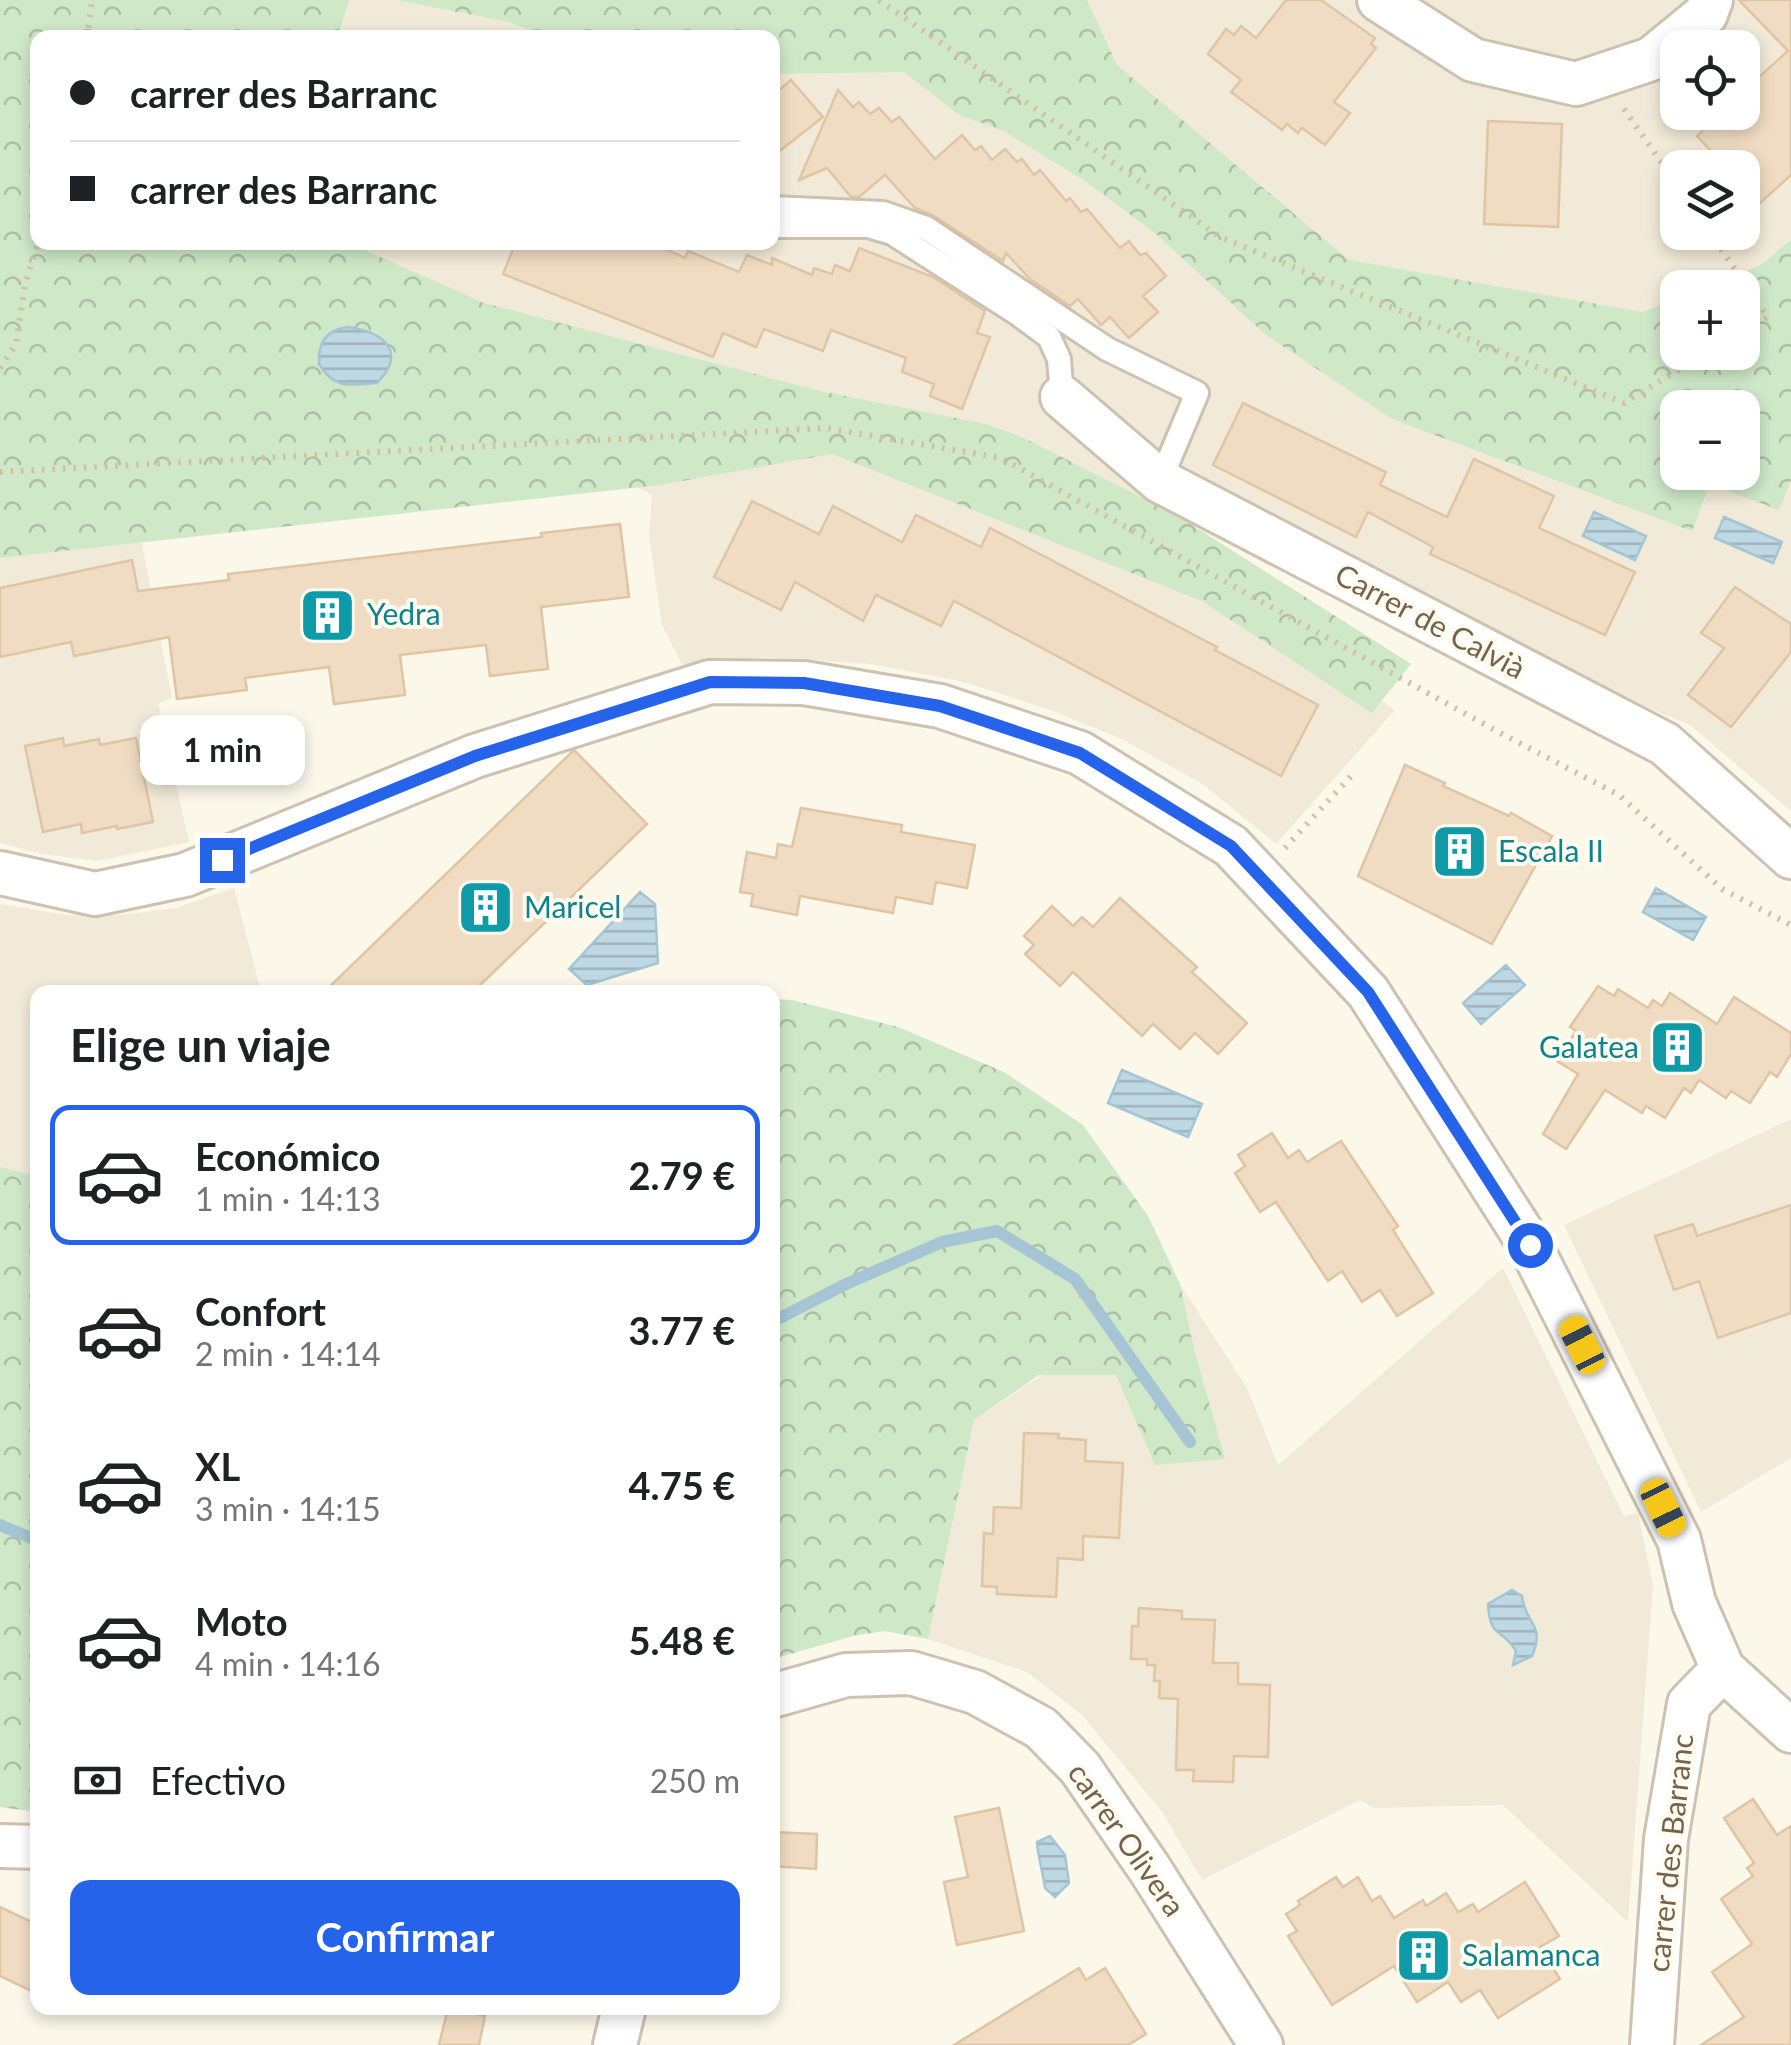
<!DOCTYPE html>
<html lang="es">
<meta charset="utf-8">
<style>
body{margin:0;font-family:Lato,sans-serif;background:#f6f6f6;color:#202124;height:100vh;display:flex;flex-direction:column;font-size:38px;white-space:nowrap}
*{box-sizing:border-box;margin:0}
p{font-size:32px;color:#757577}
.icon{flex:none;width:55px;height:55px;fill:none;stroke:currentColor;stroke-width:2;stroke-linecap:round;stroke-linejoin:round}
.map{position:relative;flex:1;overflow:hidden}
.panel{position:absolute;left:30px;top:985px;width:750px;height:1030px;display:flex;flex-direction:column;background:#fff;border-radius:20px;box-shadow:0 5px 15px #0003}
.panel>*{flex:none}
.banner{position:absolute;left:30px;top:30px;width:750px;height:220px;border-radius:20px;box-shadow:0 5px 15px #0003;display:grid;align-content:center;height:220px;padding:0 40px;background:#fff}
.buttons{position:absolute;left:1660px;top:30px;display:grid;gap:20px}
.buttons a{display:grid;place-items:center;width:100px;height:100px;border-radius:20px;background:#fff;box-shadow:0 5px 15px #0003;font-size:50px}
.end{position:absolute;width:45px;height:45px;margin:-22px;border:12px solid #2563eb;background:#fff;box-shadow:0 0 0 5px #fff}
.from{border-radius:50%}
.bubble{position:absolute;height:70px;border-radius:20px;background:#fff;box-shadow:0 5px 15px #0003;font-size:32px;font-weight:700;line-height:70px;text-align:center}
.car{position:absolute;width:30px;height:60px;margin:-30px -15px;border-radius:12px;box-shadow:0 0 8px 2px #0007;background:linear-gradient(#f5c518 24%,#345 0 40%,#f5c518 0 76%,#345 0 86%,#f5c518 0)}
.banner b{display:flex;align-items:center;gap:35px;height:95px;font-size:38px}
.banner b+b{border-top:2px solid #e0e0e0}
.banner i{width:25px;height:25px;background:#202124}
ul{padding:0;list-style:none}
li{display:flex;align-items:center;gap:30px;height:140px;margin:0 20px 15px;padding:0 20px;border:5px solid transparent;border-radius:20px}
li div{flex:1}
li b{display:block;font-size:38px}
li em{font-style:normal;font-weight:700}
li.on{border-color:#2563eb}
li>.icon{width:90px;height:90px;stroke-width:1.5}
h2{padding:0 40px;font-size:45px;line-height:120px}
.pay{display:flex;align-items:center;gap:25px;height:110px;padding:0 40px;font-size:38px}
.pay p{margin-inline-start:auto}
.primary-button{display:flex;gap:20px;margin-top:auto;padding:20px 40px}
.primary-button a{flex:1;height:115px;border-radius:20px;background:#2563eb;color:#fff;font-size:40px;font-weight:700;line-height:115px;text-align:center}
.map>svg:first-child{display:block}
.residential{fill:#f2ead8;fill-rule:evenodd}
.forest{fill:url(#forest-crowns);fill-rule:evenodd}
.water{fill:url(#water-rules);stroke:#a5c5d5;stroke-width:2.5}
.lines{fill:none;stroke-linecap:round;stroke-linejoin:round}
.stream{stroke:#a5c5d5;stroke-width:12}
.building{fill:#efdcc2;stroke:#e0c5a4;stroke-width:2.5}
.service-casing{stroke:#cdc1af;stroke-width:28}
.minor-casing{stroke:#cdc1af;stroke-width:48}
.path{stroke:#d4bfa5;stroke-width:6;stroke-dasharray:2.5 8;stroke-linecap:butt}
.service{stroke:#fff;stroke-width:22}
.minor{stroke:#fff;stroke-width:42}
.route{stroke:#2563eb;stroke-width:12}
.labels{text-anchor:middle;stroke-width:8;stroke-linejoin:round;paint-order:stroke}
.culture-label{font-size:30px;fill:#0d838f;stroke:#fefbef;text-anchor:start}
.street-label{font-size:30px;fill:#74624e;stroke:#fefbef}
</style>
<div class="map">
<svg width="1791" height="2045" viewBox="0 0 1791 2045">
<defs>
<pattern id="forest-crowns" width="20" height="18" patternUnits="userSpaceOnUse" patternTransform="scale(2.5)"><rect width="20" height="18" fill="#cfe8c8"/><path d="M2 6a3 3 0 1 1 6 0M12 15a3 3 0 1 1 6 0" fill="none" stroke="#adbfa5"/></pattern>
<pattern id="water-rules" width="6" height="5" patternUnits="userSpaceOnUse" patternTransform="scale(2.5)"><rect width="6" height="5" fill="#bed8e4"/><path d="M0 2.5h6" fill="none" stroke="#9fb3bb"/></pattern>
</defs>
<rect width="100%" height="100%" fill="#fbf7e9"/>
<g class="residential">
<path d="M349,0H396L511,23V0H1791V811L1690,725L1175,514L1022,437L986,424L796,406L277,243L772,242V38L338,37ZM1678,48H1742V112H1678ZM1678,168H1742V232H1678ZM1678,288H1742V352H1678ZM1678,408H1742V472H1678Z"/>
<polygon points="849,453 1186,573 1395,710 1276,844 1204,785 1124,740 1051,710 964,682 871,664 766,657 682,665 662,625 649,537 652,495 625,480 625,465"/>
<polygon points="136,513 172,698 158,703 189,842 97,861 43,854 0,843 0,519"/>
<polygon points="234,888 261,992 38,992 37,1176 0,1167 0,904 65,915 121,915 176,908"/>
<polygon points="1791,1119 1791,1458 1701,1512 1564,1225"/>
<polygon points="1503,1268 1624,1516 1638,1513 1653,1586 1628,1922 1503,1805 1374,1808 1360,1800 1202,1880 1162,1812 1082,1715 1027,1672 928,1639 974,1420 1180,1284 1247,1388 1278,1465"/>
</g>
<g class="forest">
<polygon points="0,0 349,0 338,37 38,38 38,242 349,243 484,303 820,391 986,424 1022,437 1175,514 1411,664 1372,713 1202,601 832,454 660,485 0,558"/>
<path d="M396,0H1087L1117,65L1349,260L1642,312L1677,299L1678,352H1742V288L1705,287L1761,265L1791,240V480L1779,510L1710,484L1692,531L1392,419L1266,335L1155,233L1085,181L1004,131L959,115L904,72L773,74L772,38L548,37L512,23ZM1678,408H1742V472H1678Z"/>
<polygon points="772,999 792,1000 898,1027 1004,1072 1083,1125 1148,1216 1180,1284 1194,1349 1225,1459 1155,1465 1116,1375 1039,1375 974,1420 928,1639 884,1631 853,1636 773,1659"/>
<polygon points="0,1167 37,1176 37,1812 0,1807"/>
</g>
<g class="water">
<path d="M348,327C383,332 408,351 377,383C350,385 335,390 319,364C318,342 326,330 348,327Z"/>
<polygon points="1594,512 1646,536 1635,560 1583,536"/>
<polygon points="1724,517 1782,542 1773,563 1715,538"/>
<polygon points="236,738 240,765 186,776 182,749"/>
<polygon points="1656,888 1706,917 1693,940 1643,912"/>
<polygon points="640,892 655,904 658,963 587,985 569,969"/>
<polygon points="1506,965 1525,985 1481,1024 1463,1003"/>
<polygon points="1122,1070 1202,1104 1188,1137 1108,1103"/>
<path d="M1512,1590L1522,1596C1525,1625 1546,1624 1532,1656L1513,1665L1516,1651C1502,1627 1490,1640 1488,1604Z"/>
<path d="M1050,1836L1065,1855L1069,1883L1055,1897L1045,1888C1043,1872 1038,1858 1037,1842Z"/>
</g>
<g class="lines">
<g class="stream">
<polyline points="772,1322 846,1284 942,1242 997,1231 1075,1279 1190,1442"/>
<polyline points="0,1525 38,1541"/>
</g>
</g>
<g class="building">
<polygon points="1286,0 1321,0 1375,38 1371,44 1376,48 1334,102 1350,113 1325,145 1302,128 1298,133 1287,124 1282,130 1231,92 1241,80 1208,54 1226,29 1234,35 1241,26 1256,38"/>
<polygon points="1739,0 1791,0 1791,175 1760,203 1742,184 1742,168 1727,168 1697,136 1723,112 1742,112 1742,92 1788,51"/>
<polygon points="791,80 823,117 772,157 772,96"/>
<polygon points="838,90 853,107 859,102 870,114 879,108 892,122 899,117 935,159 962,135 975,150 981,146 992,160 1005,149 1017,162 1022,159 1034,175 1040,170 1066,201 1070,198 1081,212 1087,209 1120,248 1129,241 1140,255 1146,253 1166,276 1143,296 1158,312 1129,338 1110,317 1101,325 1078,299 1070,306 1030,279 1006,253 1003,261 934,216 915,208 885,175 859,197 851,197 827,168 799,180"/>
<polygon points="1488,121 1562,124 1558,227 1484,224"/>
<polygon points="516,242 650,242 685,258 688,251 739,272 747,255 772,265 772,258 812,275 814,268 832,274 835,265 850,271 859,248 933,277 985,311 977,333 990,337 962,409 930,396 934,384 902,372 906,358 831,330 823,351 764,329 756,347 723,333 713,357 503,274"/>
<polygon points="1243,403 1386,472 1380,485 1447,517 1474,459 1554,496 1539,528 1635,572 1605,635 1430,554 1433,547 1368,512 1356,537 1213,465"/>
<polygon points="752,501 819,534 833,506 902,542 916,515 981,547 990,528 1217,647 1215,650 1318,705 1281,776 954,601 941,626 876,595 863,621 795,582 781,610 714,577"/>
<polygon points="620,524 629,597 541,607 548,669 490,676 486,645 400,655 405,695 334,704 329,667 245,678 247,690 177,699 169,637 74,656 71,642 0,657 0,588 132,560 138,591 229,580 228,574 542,537 541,533"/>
<polygon points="1735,587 1791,624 1791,652 1731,727 1688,695 1724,648 1701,633"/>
<polygon points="63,738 64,746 99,739 100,745 136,738 153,822 117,829 117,826 82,833 81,824 43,832 25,746"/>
<polygon points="573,751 575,751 647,824 473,992 324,992"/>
<polygon points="1405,765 1445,783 1443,786 1509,816 1511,813 1552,836 1492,944 1358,876"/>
<polygon points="801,808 902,825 901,832 975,845 967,888 936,882 932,904 896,897 893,913 800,896 797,915 751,906 753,894 740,892 747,852 776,858 778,844 792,847"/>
<polygon points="1120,898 1197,967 1192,972 1247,1023 1218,1054 1195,1033 1180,1049 1153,1024 1142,1036 1073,972 1060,986 1025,954 1034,945 1024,936 1052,906 1073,926 1082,917 1093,927"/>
<polygon points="1598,986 1614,996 1618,989 1648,1008 1653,1000 1662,1006 1670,993 1717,1024 1734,997 1791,1033 1791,1054 1777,1077 1770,1072 1750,1103 1731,1091 1726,1098 1699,1080 1691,1093 1684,1088 1665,1118 1646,1106 1642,1113 1605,1090 1566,1149 1543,1134 1578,1074 1557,1061 1576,1031 1570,1027"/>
<polygon points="1272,1133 1288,1158 1299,1150 1307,1162 1341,1141 1398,1226 1393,1230 1433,1293 1397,1316 1380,1290 1362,1302 1342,1271 1328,1281 1276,1202 1260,1212 1235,1173 1245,1166 1238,1155"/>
<polygon points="1791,1205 1791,1313 1718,1338 1699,1281 1674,1290 1655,1236 1693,1224 1697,1236"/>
<polygon points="1024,1433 1059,1434 1058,1438 1086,1440 1085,1461 1123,1463 1119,1538 1083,1536 1083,1560 1058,1558 1056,1597 997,1594 997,1587 982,1586 984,1533 993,1534 994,1507 1021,1508"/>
<polygon points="1139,1608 1182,1611 1182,1619 1215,1620 1213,1663 1238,1663 1238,1684 1270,1685 1268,1757 1234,1756 1233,1782 1193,1781 1194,1770 1176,1770 1178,1699 1159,1698 1160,1681 1154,1681 1155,1665 1147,1665 1147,1659 1131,1659 1132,1626 1138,1626"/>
<polygon points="1753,1799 1777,1835 1791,1826 1791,2045 1701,2045 1744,2017 1712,1972 1752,1944 1721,1899 1753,1876 1747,1868 1754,1863 1724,1818"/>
<polygon points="999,1808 1024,1931 957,1945 944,1882 968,1877 955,1817"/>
<polygon points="772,1832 817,1834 816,1869 772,1866"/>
<polygon points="1336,1877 1343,1887 1358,1877 1372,1901 1380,1896 1394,1918 1423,1900 1426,1906 1446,1893 1458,1912 1473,1904 1478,1912 1525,1882 1559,1936 1540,1947 1560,1979 1498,2018 1480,1990 1461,2002 1448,1982 1417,2002 1394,1966 1332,2005 1288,1936 1297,1931 1286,1914 1300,1905 1298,1901"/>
<polygon points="0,1907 38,1925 38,1994 0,1976"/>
<polygon points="1079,1968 1086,1980 1105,1968 1146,2034 1128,2045 954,2045"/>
<polygon points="448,2008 485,2016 479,2045 439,2045"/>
</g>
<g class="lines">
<defs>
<g id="service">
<polyline points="772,208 883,213 926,228 1107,349 1197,393 1160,481"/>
<polyline points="772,226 868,226 892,233 1018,314 1049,337 1059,359 1062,397"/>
</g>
<g id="minor">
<polyline points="1379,0 1473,60 1576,84 1651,59 1706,14 1711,0"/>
<polyline points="1062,397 1160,481 1665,744 1791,857"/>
<polyline points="0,873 95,894 185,875 475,756 710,682 804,683 940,706 1080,753 1231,846 1368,992 1530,1245 1679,1540 1694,1603 1723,1669 1791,1731"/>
<polyline points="772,1696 846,1675 911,1673 975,1692 1041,1728 1080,1768 1149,1868 1261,2045"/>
<polyline points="0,1846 38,1847"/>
<polyline points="615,2045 624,2008"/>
<polyline points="1652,2045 1666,1839 1689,1704 1723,1669"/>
</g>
</defs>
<use href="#service" class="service-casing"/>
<use href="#minor" class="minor-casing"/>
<g class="path">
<polyline points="879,0 1220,237 1624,403 1708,352"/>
<polyline points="87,38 92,0"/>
<polyline points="1624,109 1678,186"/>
<polyline points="1709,232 1768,317 1742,332"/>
<polyline points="0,368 16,344 25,285 38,242"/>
<polyline points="0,472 827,428 1001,458 1504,735 1619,795 1722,889 1791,925"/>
<polyline points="1285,848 1352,775"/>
</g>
<use href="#service" class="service"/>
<use href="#minor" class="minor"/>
</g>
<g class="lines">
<polyline class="route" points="222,860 475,756 710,682 804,683 940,706 1080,753 1231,846 1368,992 1530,1245"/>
</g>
<defs>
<symbol id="building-square" viewBox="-11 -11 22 22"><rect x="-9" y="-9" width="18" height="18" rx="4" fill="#0f9aa8" stroke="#fefbef"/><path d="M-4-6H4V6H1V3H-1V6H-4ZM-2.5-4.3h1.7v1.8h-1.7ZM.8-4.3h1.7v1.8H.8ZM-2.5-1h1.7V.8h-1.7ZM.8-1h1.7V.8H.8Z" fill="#fff"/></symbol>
</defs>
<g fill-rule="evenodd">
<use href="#building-square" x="296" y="584" width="63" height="63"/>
<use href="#building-square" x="1428" y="820" width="63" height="63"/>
<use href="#building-square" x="454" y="876" width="63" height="63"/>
<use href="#building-square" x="1646" y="1016" width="63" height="63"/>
<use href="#building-square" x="1392" y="1924" width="63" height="63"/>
</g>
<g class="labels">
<g class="culture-label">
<text x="367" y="625">Yedra</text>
<text x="1498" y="862">Escala II</text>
<text x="524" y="918">Maricel</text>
<text x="1639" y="1058" text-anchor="end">Galatea</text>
<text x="1462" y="1966">Salamanca</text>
</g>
<g class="street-label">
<text transform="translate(1430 622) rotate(28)" y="10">Carrer de Calvià</text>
<text transform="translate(1126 1840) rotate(55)" y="10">carrer Olivera</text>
<text transform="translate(1671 1853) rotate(-84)" y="10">carrer des Barranc</text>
</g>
</g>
</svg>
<div class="buttons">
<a><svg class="icon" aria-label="locate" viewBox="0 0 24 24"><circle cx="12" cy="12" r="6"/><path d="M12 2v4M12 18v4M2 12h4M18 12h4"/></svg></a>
<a><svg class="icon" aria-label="layers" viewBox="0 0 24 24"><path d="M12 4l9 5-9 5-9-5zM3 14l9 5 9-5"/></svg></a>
<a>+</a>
<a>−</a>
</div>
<i class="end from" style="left:1530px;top:1245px"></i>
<i class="end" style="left:222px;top:860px"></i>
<div class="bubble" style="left:140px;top:715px;width:165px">1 min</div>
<i class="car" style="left:1582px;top:1345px;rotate:333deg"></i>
<i class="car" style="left:1663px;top:1508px;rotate:154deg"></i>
<div class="banner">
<b><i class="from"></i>carrer des Barranc</b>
<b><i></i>carrer des Barranc</b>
</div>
<section class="panel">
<h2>Elige un viaje</h2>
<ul>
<li class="on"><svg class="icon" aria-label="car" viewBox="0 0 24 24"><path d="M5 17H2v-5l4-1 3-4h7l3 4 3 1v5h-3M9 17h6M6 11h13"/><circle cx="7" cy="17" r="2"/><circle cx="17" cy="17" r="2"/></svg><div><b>Económico</b><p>1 min · 14:13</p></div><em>2.79 €</em></li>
<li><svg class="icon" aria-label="car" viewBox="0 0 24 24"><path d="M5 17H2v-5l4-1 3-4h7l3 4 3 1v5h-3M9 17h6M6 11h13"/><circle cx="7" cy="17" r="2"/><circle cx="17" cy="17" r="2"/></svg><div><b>Confort</b><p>2 min · 14:14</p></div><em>3.77 €</em></li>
<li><svg class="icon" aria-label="car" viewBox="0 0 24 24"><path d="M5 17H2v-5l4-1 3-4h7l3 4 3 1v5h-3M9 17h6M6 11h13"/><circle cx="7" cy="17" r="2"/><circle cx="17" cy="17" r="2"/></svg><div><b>XL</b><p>3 min · 14:15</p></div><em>4.75 €</em></li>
<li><svg class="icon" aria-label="car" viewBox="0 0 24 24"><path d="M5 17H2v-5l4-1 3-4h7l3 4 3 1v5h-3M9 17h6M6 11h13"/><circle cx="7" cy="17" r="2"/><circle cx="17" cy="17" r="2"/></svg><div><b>Moto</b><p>4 min · 14:16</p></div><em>5.48 €</em></li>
</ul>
<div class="pay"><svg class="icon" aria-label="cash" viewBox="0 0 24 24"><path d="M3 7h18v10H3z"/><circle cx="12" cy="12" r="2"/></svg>Efectivo<p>250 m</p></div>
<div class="primary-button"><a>Confirmar</a></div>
</section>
</div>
